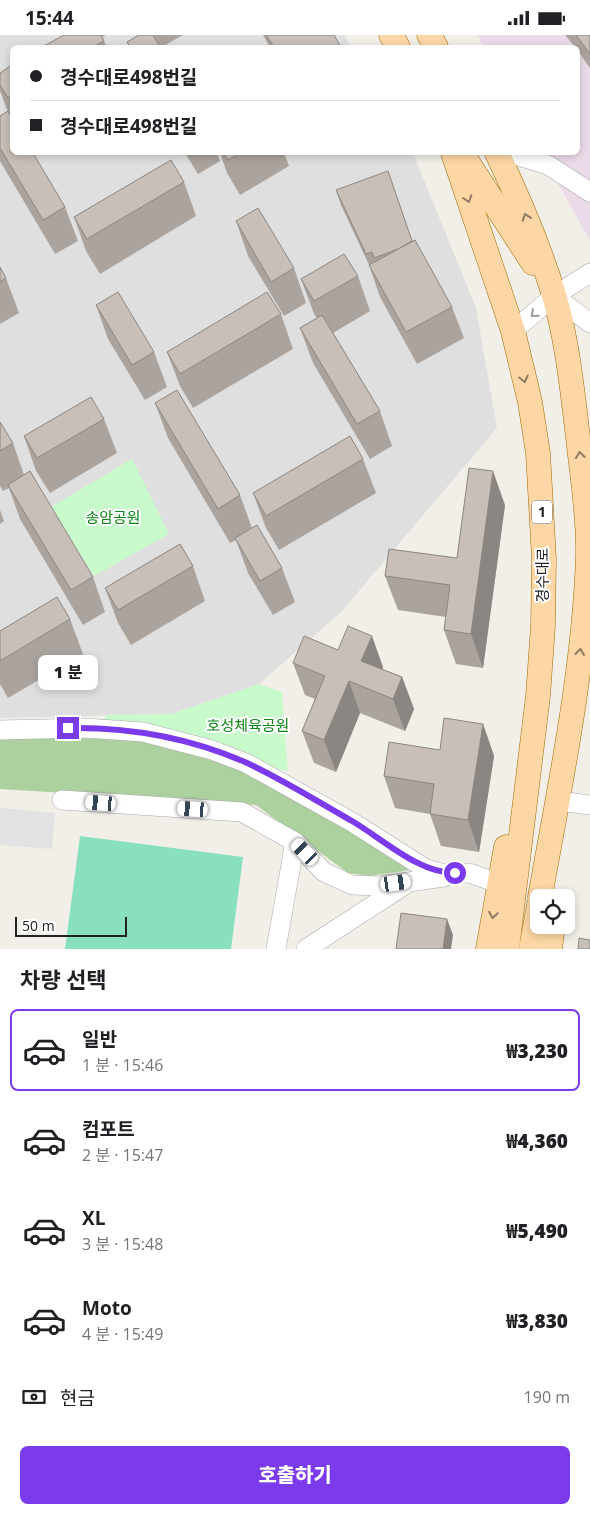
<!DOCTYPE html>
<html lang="ko">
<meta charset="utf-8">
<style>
body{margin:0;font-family:"Open Sans","Noto Sans KR",sans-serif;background:#f2f2f2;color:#202124;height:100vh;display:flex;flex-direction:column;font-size:19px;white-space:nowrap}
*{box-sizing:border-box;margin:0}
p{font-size:16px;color:#757577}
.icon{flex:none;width:28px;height:28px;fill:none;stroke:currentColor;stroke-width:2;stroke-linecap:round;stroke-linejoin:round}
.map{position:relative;height:914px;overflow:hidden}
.drawer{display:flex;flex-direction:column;background:#fff;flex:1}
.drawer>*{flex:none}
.banner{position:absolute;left:10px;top:10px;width:570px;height:110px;border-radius:8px;box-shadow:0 2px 8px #0003;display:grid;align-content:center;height:110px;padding:0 20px;background:#fff}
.controls{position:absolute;left:530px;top:854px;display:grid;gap:10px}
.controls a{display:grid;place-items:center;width:45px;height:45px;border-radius:8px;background:#fff;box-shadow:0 2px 8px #0003;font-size:25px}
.scale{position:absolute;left:15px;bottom:12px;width:112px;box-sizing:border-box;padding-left:5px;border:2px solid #222;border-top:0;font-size:14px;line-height:18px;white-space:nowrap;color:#222;-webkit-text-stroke:4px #fff;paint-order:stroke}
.end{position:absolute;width:22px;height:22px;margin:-11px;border:6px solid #7c3aed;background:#fff;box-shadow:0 0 0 2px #fff}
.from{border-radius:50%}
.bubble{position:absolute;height:35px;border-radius:8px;background:#fff;box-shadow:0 2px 8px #0003;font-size:16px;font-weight:800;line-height:35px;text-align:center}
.car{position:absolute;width:15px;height:30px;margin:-15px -8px;border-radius:6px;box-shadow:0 0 4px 1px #0007;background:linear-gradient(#fff 24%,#345 0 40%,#fff 0 76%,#345 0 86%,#fff 0)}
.banner b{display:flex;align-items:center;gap:18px;height:48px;font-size:19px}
.banner b+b{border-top:1px solid #e0e0e0}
.banner i{width:12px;height:12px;background:#202124}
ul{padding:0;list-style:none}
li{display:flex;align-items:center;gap:15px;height:82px;margin:0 10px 8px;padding:0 10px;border:2px solid transparent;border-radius:8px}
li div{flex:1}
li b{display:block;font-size:19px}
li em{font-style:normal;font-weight:800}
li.active{border-color:#7c3aed}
li>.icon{width:45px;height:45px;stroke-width:1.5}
h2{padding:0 20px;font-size:22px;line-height:60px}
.pay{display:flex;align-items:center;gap:12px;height:55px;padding:0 20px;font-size:19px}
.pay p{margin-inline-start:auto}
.button{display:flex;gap:10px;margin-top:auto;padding:10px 20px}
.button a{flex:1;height:58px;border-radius:8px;background:#7c3aed;color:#fff;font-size:20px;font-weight:800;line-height:58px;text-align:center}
.status{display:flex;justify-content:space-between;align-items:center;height:35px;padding:0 25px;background:#fff;direction:ltr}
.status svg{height:14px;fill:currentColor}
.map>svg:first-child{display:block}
.residential{fill:#e0dfdf}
.industrial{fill:#ebdbe8}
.forest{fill:#add19e}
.park{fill:#c8facc}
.pitch{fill:#88e0be}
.parking{fill:#e2e2e2}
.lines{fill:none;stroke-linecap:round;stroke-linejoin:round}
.minor-casing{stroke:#a9a9a9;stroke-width:20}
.major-casing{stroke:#a06b00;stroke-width:25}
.minor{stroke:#fff;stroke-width:19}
.major{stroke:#fcd6a4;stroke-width:24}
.wall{fill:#aba49e}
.shaded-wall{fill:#8b8681}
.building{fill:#c7bfb8;stroke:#8b8681}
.oneway{stroke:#8f7c63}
.oneway2{stroke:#9c9c9c}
.route{stroke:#7c3aed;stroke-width:6}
.labels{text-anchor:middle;stroke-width:4;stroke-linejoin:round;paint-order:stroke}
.shield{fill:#fff;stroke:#646464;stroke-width:1}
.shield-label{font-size:14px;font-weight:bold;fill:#222}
.park-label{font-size:15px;fill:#0c8416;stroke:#fff}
.street-label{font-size:15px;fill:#222;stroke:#fff}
</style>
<div class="status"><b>15:44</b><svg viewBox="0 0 49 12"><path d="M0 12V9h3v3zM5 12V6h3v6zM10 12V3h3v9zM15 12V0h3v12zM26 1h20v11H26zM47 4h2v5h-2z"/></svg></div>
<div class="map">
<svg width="590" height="914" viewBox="0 0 590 914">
<rect width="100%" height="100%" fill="#f2efe9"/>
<polygon class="residential" points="0,0 344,0 351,12 12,12 12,118 413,118 476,273 497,393 341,577 259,649 172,679 0,683"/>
<polygon class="industrial" points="477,0 590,0 590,206 541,118 578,118 578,12 484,12"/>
<polygon class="forest" points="0,701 147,705 245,736 362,799 415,834 370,841 348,838 256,770 0,754"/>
<g class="park">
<polygon points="132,424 169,499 94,541 51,472"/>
<polygon points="259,649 282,657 288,736 100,694 106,680 172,679"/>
</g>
<polygon class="pitch" points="80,801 243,822 231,914 65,914"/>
<polygon class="parking" points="0,773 55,778 52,814 0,810"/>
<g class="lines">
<defs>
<g id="minor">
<polyline points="509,118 548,130 590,157"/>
<polyline points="554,261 590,288"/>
<polyline points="513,296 554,261 590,238"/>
<polyline points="0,695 85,693 143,697 212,715 246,728 352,787 426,834 441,838 469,838 498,848"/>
<polyline points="62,765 242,777 295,807 324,837 352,850 380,851 444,842"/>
<polyline points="567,767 590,770"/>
<polyline points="276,914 295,807"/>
<polyline points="306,914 406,849"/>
</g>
<g id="major">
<polyline points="391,0 398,12"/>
<polyline points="429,0 436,12"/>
<polyline points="453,118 513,296 530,367 538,418 544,524 543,591 538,661 507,914"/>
<path d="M497,118C519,164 539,211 554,260C568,307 573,362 579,411C583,448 589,484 588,521C584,636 560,750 540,862"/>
<polyline points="463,120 533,228"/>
<polyline points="488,914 506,812"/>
<polyline points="531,914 539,870"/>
<polyline points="550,914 553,890"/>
</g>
</defs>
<use href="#minor" class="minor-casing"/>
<use href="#major" class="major-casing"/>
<use href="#minor" class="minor"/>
<use href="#major" class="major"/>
</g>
<g class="wall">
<polygon points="64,0 106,0 102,2 107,12 42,12"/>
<polygon points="139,0 183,0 162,12 129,12 127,7"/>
<polygon points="263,0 334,0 341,12 270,12"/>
<polygon points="565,0 590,0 590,33 578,16 578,12 575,12"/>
<polygon points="12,30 12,118 65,172 78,206 55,219 0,126 0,81 8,77 0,56 0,38"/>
<polygon points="185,118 217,118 220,126 198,139"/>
<polygon points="220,118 284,118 289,131 240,160 227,138"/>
<polygon points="184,147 196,181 100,239 86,216 74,182"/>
<polygon points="336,155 413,206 452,272 464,303 417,329 380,262 369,230 341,170"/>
<polygon points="236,186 294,233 306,268 284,281 248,221"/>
<polygon points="0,232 6,243 19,278 0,289"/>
<polygon points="358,241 370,276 333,298 380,376 392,411 370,424 313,328 300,293 317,283 314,279 301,244"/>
<polygon points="96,270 154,317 167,352 145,365 108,304"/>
<polygon points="281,279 293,314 193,373 180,351 167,317"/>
<polygon points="155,368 240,460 252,493 282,533 295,567 273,580 248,538 236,505 230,508 168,403"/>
<polygon points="104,384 117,418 50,458 36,436 24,401"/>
<polygon points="0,387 13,408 24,440 93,542 105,577 83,590 20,484 9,453 3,456 0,451"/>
<polygon points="363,424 376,458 279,515 266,493 253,458"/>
<polygon points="505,470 483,633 456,629 444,595 446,582 398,575 385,541 457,523"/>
<polygon points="0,475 4,486 0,489"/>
<polygon points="193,531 205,566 131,610 118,588 105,553"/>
<polygon points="70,584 83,619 8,663 0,649 0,596"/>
<polygon points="293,628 383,632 382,634 402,642 414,674 405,696 360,678 336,737 314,728 302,696 315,664 305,660"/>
<polygon points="483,689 494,721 479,817 441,811 430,779 395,773 384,741 440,715"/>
</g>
<g class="shaded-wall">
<polygon points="493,436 505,470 483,633 471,599"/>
<polygon points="372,601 383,632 373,656 361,626"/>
<polygon points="402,642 414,674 405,696 393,664"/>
<polygon points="349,646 360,678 336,737 324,705"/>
<polygon points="483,689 494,721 479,817 468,785"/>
<polygon points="447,884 453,900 451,914 443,914"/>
</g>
<g class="building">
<polygon points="64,0 101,0 104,6 93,12 42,12"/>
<polygon points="139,0 153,0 160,12 130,12 127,7"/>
<polygon points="266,0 334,0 341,12 274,12"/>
<polygon points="576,0 590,0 590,19"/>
<polygon points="12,30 12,60 8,63 0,50 0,38"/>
<polygon points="8,76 12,83 12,118 33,118 65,172 43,185 0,113 0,81"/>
<polygon points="223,118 240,118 228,125"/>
<polygon points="171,125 184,147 87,204 74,182"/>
<polygon points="388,136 412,206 398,214 374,223 372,217 366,219 336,155"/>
<polygon points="258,173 294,233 271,247 236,186"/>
<polygon points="415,205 452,272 406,297 369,230"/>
<polygon points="344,219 358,241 314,266 301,244"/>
<polygon points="0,232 6,243 0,247"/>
<polygon points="118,257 154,317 132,330 96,270"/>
<polygon points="267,257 281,279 180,339 167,317"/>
<polygon points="322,280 380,376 357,389 300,293"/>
<polygon points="177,355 240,460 218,474 155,368"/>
<polygon points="91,362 104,384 37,423 24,401"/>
<polygon points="0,387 13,408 0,416"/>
<polygon points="350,401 363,424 266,481 253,458"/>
<polygon points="469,433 493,436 471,599 444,595 450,550 385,541 389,514 457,523"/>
<polygon points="30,436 93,542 71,555 8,450"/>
<polygon points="257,490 282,533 260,546 235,503"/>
<polygon points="180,509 193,531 118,575 105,553"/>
<polygon points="57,562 70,584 0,626 0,596"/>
<polygon points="348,591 372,601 361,626 402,642 393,664 349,646 324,705 302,696 325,641 293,628 304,601 338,615"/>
<polygon points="444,683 483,689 468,785 430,779 434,749 384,741 389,707 440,715"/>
<polygon points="401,878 447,884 443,914 396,914"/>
<polygon points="579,903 590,905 590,914 578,914"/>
</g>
<defs><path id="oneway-chevron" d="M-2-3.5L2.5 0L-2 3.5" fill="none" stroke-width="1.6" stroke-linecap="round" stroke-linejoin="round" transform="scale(1.25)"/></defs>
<g class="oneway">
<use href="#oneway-chevron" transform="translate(468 164) rotate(72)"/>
<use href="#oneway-chevron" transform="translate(526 182) rotate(-110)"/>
<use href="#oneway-chevron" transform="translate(524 344) rotate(77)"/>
<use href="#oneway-chevron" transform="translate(580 420) rotate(-97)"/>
<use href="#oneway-chevron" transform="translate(580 617) rotate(-83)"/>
<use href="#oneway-chevron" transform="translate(493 880) rotate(99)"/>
</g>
<use class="oneway2" href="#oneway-chevron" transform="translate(534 279) rotate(139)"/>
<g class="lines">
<path class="route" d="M68,693C128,692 190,703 245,727C282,744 317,766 352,786C383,804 418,838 455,838"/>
</g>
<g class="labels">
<rect class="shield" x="532" y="465.5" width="20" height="23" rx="4"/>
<g class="shield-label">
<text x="542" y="482">1</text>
</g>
<g class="park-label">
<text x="113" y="488">송암공원</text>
<text x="248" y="696">호성체육공원</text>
</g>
<g class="street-label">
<text transform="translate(543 540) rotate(-90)" y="5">경수대로</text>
</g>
</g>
</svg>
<div class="controls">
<a><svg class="icon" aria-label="locate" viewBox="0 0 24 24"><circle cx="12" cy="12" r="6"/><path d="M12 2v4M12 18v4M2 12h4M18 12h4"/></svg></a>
</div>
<div class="scale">50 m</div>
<i class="end from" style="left:455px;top:838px"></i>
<i class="end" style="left:68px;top:693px"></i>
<div class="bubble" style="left:38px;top:620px;width:60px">1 분</div>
<i class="car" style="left:101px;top:768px;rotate:274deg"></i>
<i class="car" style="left:193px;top:774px;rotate:274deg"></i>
<i class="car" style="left:305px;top:817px;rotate:315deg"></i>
<i class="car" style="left:396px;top:848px;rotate:82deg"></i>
<div class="banner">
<b><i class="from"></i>경수대로498번길</b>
<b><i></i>경수대로498번길</b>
</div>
</div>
<section class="drawer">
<h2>차량 선택</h2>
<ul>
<li class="active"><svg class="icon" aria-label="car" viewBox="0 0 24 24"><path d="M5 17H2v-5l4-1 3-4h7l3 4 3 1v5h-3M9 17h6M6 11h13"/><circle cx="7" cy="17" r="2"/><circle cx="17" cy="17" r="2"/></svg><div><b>일반</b><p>1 분 · 15:46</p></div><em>₩3,230</em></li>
<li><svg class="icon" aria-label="car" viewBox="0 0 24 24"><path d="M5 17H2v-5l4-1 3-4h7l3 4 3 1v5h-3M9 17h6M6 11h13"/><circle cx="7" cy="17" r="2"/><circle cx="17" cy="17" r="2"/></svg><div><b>컴포트</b><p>2 분 · 15:47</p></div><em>₩4,360</em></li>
<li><svg class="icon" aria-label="car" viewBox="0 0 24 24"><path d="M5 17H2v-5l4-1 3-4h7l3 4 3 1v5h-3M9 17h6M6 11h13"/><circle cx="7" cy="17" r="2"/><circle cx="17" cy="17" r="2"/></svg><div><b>XL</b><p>3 분 · 15:48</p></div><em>₩5,490</em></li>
<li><svg class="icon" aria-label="car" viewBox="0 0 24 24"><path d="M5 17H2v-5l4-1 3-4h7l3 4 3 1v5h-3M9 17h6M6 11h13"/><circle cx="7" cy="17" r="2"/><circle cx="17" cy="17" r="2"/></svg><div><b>Moto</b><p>4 분 · 15:49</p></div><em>₩3,830</em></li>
</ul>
<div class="pay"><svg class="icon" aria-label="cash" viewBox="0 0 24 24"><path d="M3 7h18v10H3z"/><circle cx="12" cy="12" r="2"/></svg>현금<p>190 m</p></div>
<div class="button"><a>호출하기</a></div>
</section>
